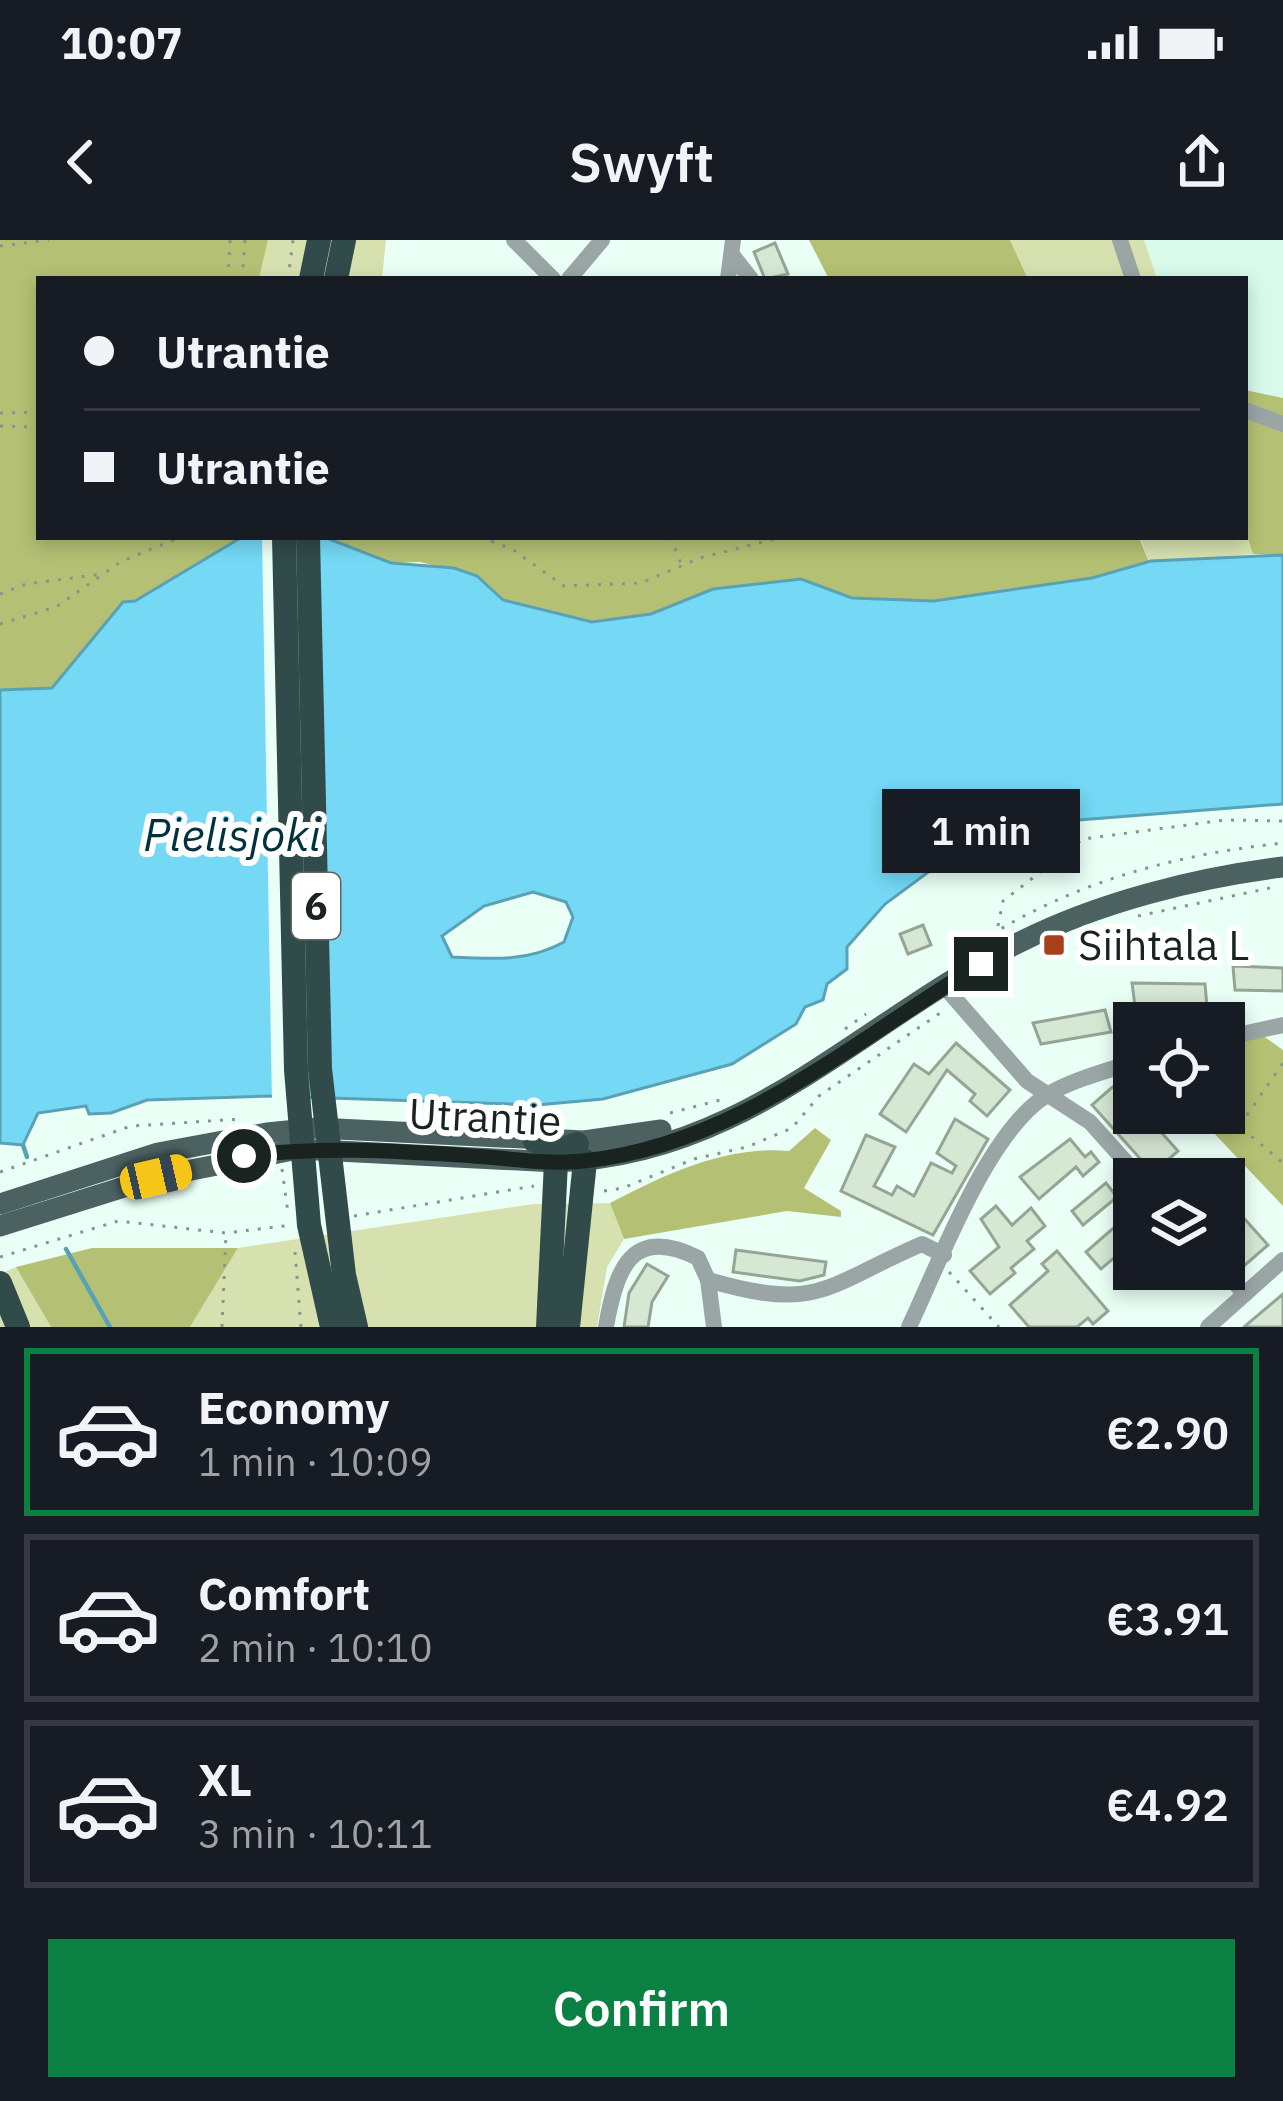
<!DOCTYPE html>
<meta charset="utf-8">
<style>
body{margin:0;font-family:"IBM Plex Sans",sans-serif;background:#20242c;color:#f1f3f6;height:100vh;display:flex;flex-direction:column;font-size:45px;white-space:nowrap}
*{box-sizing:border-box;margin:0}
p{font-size:39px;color:#9ea1a6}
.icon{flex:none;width:66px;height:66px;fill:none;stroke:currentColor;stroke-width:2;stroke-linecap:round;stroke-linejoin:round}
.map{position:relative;height:1087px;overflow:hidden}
.panel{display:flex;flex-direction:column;background:#171b24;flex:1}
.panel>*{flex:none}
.hud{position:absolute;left:36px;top:36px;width:1212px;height:264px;border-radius:0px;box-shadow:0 6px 18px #0003;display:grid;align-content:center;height:264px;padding:0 48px;background:#171b24}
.fabs{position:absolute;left:1113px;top:762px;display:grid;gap:24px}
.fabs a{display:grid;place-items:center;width:132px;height:132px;border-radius:0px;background:#171b24;box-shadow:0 6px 18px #0003;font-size:60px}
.end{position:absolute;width:54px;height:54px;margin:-27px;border:15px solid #19231f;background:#fff;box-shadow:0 0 0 6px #fff}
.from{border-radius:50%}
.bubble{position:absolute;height:84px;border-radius:0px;background:#171b24;box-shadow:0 6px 18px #0003;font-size:39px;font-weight:600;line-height:84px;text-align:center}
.car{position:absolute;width:36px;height:72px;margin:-36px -18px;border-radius:15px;box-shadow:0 0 9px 3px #0007;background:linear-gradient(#f5c518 24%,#345 0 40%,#f5c518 0 76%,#345 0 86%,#f5c518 0)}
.hud b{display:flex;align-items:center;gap:42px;height:114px;font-size:45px}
.hud b+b{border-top:3px solid #363941}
.hud i{width:30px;height:30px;background:#f1f3f6}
ul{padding:21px 0 0;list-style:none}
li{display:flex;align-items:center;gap:36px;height:168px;margin:0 24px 18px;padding:0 24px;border:6px solid #363941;border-radius:0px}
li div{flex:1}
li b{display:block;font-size:45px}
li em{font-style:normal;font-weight:600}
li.selected{border-color:#0b8043}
li>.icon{width:108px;height:108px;stroke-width:1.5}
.action{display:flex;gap:24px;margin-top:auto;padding:24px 48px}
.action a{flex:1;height:138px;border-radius:0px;background:#0b8043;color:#fff;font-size:48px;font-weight:600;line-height:138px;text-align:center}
.status{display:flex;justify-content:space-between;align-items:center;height:84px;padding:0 60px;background:#171b24;direction:ltr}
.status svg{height:33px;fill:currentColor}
header{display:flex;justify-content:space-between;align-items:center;height:156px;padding:0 48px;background:#171b24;font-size:54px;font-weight:600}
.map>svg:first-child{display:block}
.built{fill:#d7faeb}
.green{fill:#d7e1b0}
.forest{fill:#b4c174}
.water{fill:#75d9f6;stroke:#59a2b6;stroke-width:3;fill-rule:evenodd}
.pier{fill:#eafff6}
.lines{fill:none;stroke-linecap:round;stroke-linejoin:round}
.stream{stroke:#59a2b6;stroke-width:4.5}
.building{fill:#d6e7d4;stroke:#95a593;stroke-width:3}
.path{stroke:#86968f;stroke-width:3;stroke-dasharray:3 9;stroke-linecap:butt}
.minor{stroke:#9aa6a5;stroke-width:16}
.major{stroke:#4c6261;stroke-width:21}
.highway{stroke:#314b4a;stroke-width:24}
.route{stroke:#19231f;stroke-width:15}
.poi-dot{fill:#a74119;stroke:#fff;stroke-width:4.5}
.labels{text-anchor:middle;stroke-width:12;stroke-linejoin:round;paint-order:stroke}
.shield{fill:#fff;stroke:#5e6562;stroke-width:3}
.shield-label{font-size:39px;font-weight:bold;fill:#19231f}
.poi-label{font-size:42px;fill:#19231f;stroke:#fff;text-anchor:start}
.street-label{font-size:42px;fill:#19231f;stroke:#fff}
.water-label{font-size:45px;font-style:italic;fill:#01333f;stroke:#fff}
</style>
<div class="status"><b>10:07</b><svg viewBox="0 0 49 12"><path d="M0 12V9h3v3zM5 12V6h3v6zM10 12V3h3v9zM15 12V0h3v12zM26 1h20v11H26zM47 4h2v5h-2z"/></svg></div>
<header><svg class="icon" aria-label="back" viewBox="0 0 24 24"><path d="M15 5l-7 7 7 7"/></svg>Swyft<svg class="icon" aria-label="share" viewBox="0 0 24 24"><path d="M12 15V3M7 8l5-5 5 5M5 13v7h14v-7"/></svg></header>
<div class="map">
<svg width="1283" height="1087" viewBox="0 0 1283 1087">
<rect width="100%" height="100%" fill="#eafff6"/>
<polygon class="built" points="1144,0 1283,0 1283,158 1245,150 1245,39 1157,39"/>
<g class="green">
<polygon points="268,0 386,0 382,39 259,39"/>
<polygon points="1010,0 1144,0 1157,39 1028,39"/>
<polygon points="1245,290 1253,314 1149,322 1140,297 1245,297"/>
<polygon points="610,963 624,999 607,1027 597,1087 190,1087 238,1008 534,964"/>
<polygon points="16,1027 51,1087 0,1087 0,1034"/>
</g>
<g class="forest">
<polygon points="0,0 268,0 259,39 39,39 39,297 242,297 134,361 123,362 52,448 0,450"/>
<polygon points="809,0 1010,0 1028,39 829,39"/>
<polygon points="1245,150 1283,158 1283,315 1253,314 1245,290"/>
<polygon points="324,297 1139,297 1149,322 1092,338 934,361 852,358 801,339 713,349 651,374 592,382 503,360 477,336 420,322 391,323"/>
<polygon points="1255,790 1283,810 1283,966 1195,873 1224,873 1224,798"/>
<path d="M815,888L831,900L804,948L841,971V977L787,971L624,999L610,963C665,934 727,905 789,911Z"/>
<polygon points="92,1008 238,1008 190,1087 51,1087 16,1027"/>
</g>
<path class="water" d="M242,297H324L391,323L454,328L477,336L503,360L592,382L651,374L713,349L801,339L852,358L934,361L1092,338L1151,321L1283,315V564L1066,581L1003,606L981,605L950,616L885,664L847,707V729L827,744L823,760L805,767L796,784L732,824L603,859L537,865L270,856L147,860L111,873L89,874L86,866L38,873L23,905L0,903V450L52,448L123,362L135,361ZM533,652L566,662L573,677L564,702C528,722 492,719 452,717L442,696L484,666Z"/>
<polygon class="pier" points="262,297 294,297 305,861 272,862"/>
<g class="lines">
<g class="stream">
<polyline points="23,905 27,917"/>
<polyline points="66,1009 110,1087"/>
</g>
</g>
<g class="building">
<polygon points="775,3 788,34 765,39 754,12"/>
<polygon points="923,685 931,705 908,714 900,694"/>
<polygon points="1233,726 1283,728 1283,751 1235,750"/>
<polygon points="1132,743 1205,744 1207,767 1135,766"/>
<polygon points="1105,770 1111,792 1041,804 1033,783"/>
<polygon points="956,803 1010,850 987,876 970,861 975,854 947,830 906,892 880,874 914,824 929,834"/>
<polygon points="1117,843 1134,862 1134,873 1144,873 1178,911 1153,933 1092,865"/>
<polygon points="955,879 988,899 933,995 841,951 866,895 895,907 874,946 892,955 897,946 914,956 931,923 952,933 956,926 937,913"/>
<polygon points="1070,899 1085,917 1091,912 1099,922 1083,936 1076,927 1039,959 1020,937"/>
<polygon points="1106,943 1117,957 1083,985 1072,971"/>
<polygon points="1224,956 1268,1005 1244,1026 1224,1003"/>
<polygon points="996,966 1012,985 1031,968 1045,986 1027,1001 1034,1009 1011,1028 1015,1033 990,1054 970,1031 999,1007 981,979"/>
<polygon points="1134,970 1134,1001 1101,1029 1086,1012"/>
<polygon points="736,1010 826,1022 824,1035 800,1041 733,1032"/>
<polygon points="1057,1011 1108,1071 1093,1084 1088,1078 1077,1087 1029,1087 1010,1065 1048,1031 1042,1024"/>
<polygon points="647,1024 668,1036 652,1062 648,1087 624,1087 629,1053"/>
<polygon points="1283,1054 1283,1087 1244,1087"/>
</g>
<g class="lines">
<g class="path">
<polyline points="0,6 49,0"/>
<polyline points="228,39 230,0"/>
<polyline points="242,39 245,0"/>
<polyline points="288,39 293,0"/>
<polyline points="0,173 39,172"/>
<polyline points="0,186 39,187"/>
<polyline points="480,297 512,309 564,346 641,343 700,318 782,297"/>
<polyline points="671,297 681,324"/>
<polyline points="0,354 26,344 104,334"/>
<polyline points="0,384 56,367 122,321 181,297"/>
<polyline points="1138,676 1270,648"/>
<polyline points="998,686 1003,661 1083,599 1225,580 1283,581"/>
<path d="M961,714C1060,646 1164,616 1283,603"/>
<polyline points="845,789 866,774"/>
<polyline points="670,873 724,859"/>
<polyline points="1224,873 1283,923"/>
<polyline points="1240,885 1283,823"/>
<polyline points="282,929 288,973"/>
<polyline points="0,932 131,886 241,879"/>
<polyline points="604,951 623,948 694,919 747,907 792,888 819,856 943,771"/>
<polyline points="354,976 534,946"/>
<polyline points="295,1012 301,1087"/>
<polyline points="0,1017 118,981 226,993 292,985"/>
<polyline points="949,1032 999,1087"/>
<polyline points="222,1087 226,993"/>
</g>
<g class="minor">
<polyline points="514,0 553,39"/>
<polyline points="1120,0 1133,39"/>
<polyline points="733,16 751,39"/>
<polyline points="569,39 602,0"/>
<polyline points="728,39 733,0"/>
<polyline points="1245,170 1283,184"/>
<polyline points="944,746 1027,841 1090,882 1141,939"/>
<polyline points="1224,798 1283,785"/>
<polyline points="1222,1029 1245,1054"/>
<path d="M708,1040C820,1073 826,1045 922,1004L944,1015"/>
<path d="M606,1087C616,1028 632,985 698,1018L708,1040L714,1087"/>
<path d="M909,1087C939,1024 987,892 1047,855C1072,840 1106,831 1134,822"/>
<polyline points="1208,1087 1283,1020"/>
</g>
<g class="major">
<polyline points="0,964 158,913 267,893 317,888 584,901 661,890"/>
<path d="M0,986L156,937L298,909L556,922C746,917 862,780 1020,702C1100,662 1195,638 1283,627"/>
</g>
<g class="highway">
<polyline points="311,39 319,0"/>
<polyline points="336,39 344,0"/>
<polyline points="284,297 296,830 309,985 332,1087"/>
<polyline points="308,297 320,829 344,1035 356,1087"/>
<polyline points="535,901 585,921 568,1087"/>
<polyline points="0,1043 18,1087"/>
<polyline points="548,1087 556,922 564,909 577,904"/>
</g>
</g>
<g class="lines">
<path class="route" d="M244,916C321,906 396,911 473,916C509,918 547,925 583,921C738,905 853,801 981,724"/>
</g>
<rect class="poi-dot" x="1042" y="693" width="24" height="24" rx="6"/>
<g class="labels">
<rect class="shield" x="292" y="633" width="48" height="66" rx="9"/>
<g class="shield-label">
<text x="316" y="680">6</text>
</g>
<g class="poi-label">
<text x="1078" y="720">Siihtala L</text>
</g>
<g class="street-label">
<text transform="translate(485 877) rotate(3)" y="15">Utrantie</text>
</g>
<g class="water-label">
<text x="232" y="611">Pielisjoki</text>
</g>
</g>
</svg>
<div class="fabs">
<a><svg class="icon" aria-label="locate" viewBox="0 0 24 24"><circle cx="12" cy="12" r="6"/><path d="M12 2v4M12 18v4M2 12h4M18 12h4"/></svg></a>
<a><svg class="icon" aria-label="layers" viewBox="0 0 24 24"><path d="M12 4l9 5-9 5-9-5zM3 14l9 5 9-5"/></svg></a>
</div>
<i class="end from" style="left:244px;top:916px"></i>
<i class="end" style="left:981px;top:724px"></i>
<div class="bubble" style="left:882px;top:549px;width:198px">1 min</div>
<i class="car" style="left:156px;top:937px;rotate:77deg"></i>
<div class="hud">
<b><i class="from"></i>Utrantie</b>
<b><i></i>Utrantie</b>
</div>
</div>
<section class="panel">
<ul>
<li class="selected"><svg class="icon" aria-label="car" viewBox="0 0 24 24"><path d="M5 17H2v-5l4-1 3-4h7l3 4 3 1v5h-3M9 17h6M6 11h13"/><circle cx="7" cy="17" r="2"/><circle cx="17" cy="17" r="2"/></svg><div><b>Economy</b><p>1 min · 10:09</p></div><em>€2.90</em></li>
<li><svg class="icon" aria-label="car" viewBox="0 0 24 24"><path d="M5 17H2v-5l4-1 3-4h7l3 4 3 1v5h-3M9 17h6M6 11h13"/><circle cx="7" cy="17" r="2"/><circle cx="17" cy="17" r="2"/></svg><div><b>Comfort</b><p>2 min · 10:10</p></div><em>€3.91</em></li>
<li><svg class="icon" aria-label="car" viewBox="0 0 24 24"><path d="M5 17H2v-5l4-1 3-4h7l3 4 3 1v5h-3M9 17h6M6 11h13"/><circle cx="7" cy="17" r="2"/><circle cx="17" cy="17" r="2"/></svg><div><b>XL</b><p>3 min · 10:11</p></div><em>€4.92</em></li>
</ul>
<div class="action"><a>Confirm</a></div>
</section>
